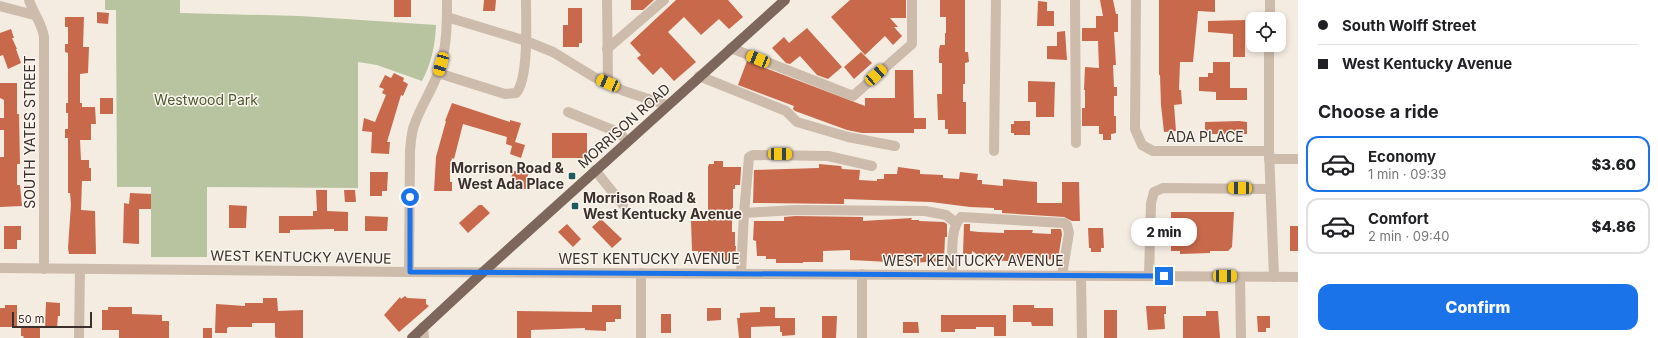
<!DOCTYPE html>
<meta charset="utf-8">
<style>
body{margin:0;font-family:Inter,sans-serif;background:#f2f2f2;color:#202124;height:100vh;display:flex;flex-direction:column;font-size:15px;white-space:nowrap}
*{box-sizing:border-box;margin:0}
p{font-size:13px;color:#757577}
.icon{flex:none;width:22px;height:22px;fill:none;stroke:currentColor;stroke-width:2;stroke-linecap:round;stroke-linejoin:round}
.map{position:relative;flex:1;overflow:hidden}
.sheet{display:flex;flex-direction:column;background:#fff;width:360px}
.sheet>*{flex:none}
.guide{display:grid;align-content:center;height:88px;padding:0 20px;background:#fff}
.tools{position:absolute;left:1246px;top:12px;display:grid;gap:8px}
.tools a{display:grid;place-items:center;width:40px;height:40px;border-radius:8px;background:#fff;box-shadow:0 2px 6px #0003;font-size:20px}
.scale{position:absolute;left:12px;bottom:10px;width:80px;box-sizing:border-box;padding-left:4px;border:2px solid #3b302b;border-top:0;font-size:11px;line-height:14px;white-space:nowrap;color:#3b302b;-webkit-text-stroke:3px #fbf5ee;paint-order:stroke}
.end{position:absolute;width:18px;height:18px;margin:-9px;border:5px solid #1a73e8;background:#fff;box-shadow:0 0 0 2px #fff}
.from{border-radius:50%}
.bubble{position:absolute;height:28px;border-radius:12px;background:#fff;box-shadow:0 2px 6px #0003;font-size:13px;font-weight:800;line-height:28px;text-align:center}
.car{position:absolute;width:12px;height:24px;margin:-12px -6px;border-radius:5px;box-shadow:0 0 3px 1px #0007;background:linear-gradient(#f5c518 24%,#345 0 40%,#f5c518 0 76%,#345 0 86%,#f5c518 0)}
.guide b{display:flex;align-items:center;gap:14px;height:38px;font-size:15px}
.guide b+b{border-top:1px solid #e0e0e0}
.guide i{width:10px;height:10px;background:#202124}
ul{padding:0;list-style:none}
li{display:flex;align-items:center;gap:12px;height:56px;margin:0 8px 6px;padding:0 12px;border:2px solid #e0e0e0;border-radius:12px}
li div{flex:1}
li b{display:block;font-size:15px}
li em{font-style:normal;font-weight:800}
li.current{border-color:#1a73e8}
li>.icon{width:36px;height:36px;stroke-width:1.5}
h2{padding:0 20px;font-size:18px;line-height:48px}
.button{display:flex;gap:8px;margin-top:auto;padding:8px 20px}
.button a{flex:1;height:46px;border-radius:12px;background:#1a73e8;color:#fff;font-size:16px;font-weight:800;line-height:46px;text-align:center}
main{display:flex;flex:1;min-height:0}
.map>svg:first-child{display:block}
.green{fill:#b8c4a0}
.building{fill:#c8694b}
.lines{fill:none;stroke-linecap:round;stroke-linejoin:round}
.minor{stroke:#cdbbac;stroke-width:10}
.major{stroke:#7d675c;stroke-width:10}
.route{stroke:#1a73e8;stroke-width:5}
.poi-dot{fill:#1f5a5e;stroke:#fbf5ee;stroke-width:1.5}
.labels{text-anchor:middle;stroke-width:3;stroke-linejoin:round;paint-order:stroke}
.park-label{font-size:14px;fill:#4a5a2e;stroke:#fbf5ee}
.street-label{font-size:14px;fill:#3b302b;stroke:#fbf5ee}
.poi-label{font-size:14px;font-weight:bold;fill:#3b302b;stroke:#fbf5ee;text-anchor:end}
</style>
<main>
<div class="map">
<svg width="1298" height="338" viewBox="0 0 1298 338">
<rect width="100%" height="100%" fill="#f4ebe1"/>
<path class="green" d="M105,0H180V13L300,16L436,25C435,45 432,62 422,81L377,65L358,62V188L207,187V257H151V187H117L116,10H105Z"/>
<g class="building">
<rect x="394" y="0" width="17" height="17"/>
<polygon points="484,0 496,0 495,11 483,11"/>
<polygon points="631,0 654,0 643,10 631,10"/>
<polygon points="676,0 728,0 743,17 729,29 719,19 701,35 684,17 668,32 696,62 674,81 661,67 653,75 637,58 641,55 630,43"/>
<polygon points="850,0 906,0 906,18 890,18 898,27 894,27 902,36 893,45 885,36 865,55 831,17"/>
<polygon points="940,0 965,0 965,52 968,52 969,62 965,63 965,84 963,84 963,102 966,102 966,134 948,134 948,129 945,129 945,120 938,120 937,94 942,94 942,63 939,63 939,50 940,45 945,45 945,33 946,33 946,17 940,17"/>
<polygon points="1100,0 1113,0 1116,14 1118,14 1118,32 1114,32 1116,65 1113,65 1114,87 1117,87 1117,96 1114,96 1114,116 1116,116 1116,133 1111,134 1111,140 1103,140 1103,134 1099,134 1099,126 1082,126 1082,108 1085,108 1085,90 1084,90 1085,67 1099,68 1098,41 1082,41 1082,28 1096,28 1096,16 1103,16"/>
<polygon points="1159,0 1215,0 1215,12 1198,11 1193,62 1180,62 1179,90 1181,90 1182,104 1174,105 1176,131 1164,132 1161,105 1160,75 1159,75"/>
<polygon points="1038,1 1047,2 1047,11 1054,11 1054,26 1037,26"/>
<polygon points="568,8 582,8 582,43 579,43 579,47 563,47 563,25 568,25"/>
<polygon points="97,12 109,13 108,24 97,23"/>
<polygon points="65,17 84,17 83,47 89,47 88,73 80,74 80,103 82,103 82,107 95,107 96,124 91,124 91,140 80,140 81,160 89,160 89,168 91,168 91,181 82,181 81,210 95,211 96,254 69,254 68,248 71,204 70,193 68,193 68,138 65,138 65,129 68,129 68,113 66,113 66,103 68,103 68,53 65,52 65,44 68,44 68,27 65,27"/>
<polygon points="1245,20 1245,57 1233,57 1233,34 1208,32 1208,21"/>
<polygon points="807,28 842,67 828,79 817,75 800,56 790,64 786,63 772,48 784,37 789,43"/>
<polygon points="11,29 14,38 12,38 17,49 16,49 21,63 8,69 3,55 0,56 0,33"/>
<polygon points="1065,31 1067,60 1047,59 1047,46 1057,46 1057,32"/>
<polygon points="861,52 872,63 854,79 844,67"/>
<polygon points="747,61 865,106 865,98 895,98 895,70 913,70 914,118 926,118 926,129 914,129 914,133 862,133 847,130 795,111 793,109 794,106 738,85"/>
<polygon points="1213,62 1230,62 1230,88 1247,88 1247,100 1216,100 1216,92 1199,91 1199,77 1208,77 1208,73 1213,73"/>
<polygon points="394,73 404,78 403,81 408,84 403,96 401,95 387,142 390,142 389,154 371,153 372,132 362,131 364,118 375,122 386,95 382,93 384,89 379,87 385,75 391,78"/>
<polygon points="1028,81 1055,82 1054,117 1036,117 1036,102 1028,102"/>
<polygon points="0,83 17,83 17,114 19,114 20,164 17,164 17,185 20,185 22,206 0,207 0,157 4,157 4,130 0,130 0,118 4,118 4,100 0,98"/>
<rect x="100" y="98" width="13" height="16"/>
<polygon points="452,103 510,122 510,120 521,123 515,142 525,145 521,158 510,154 512,146 506,144 507,137 463,124 454,159 452,158 450,167 450,182 452,182 452,191 434,191 436,157 446,121 445,121"/>
<polygon points="1014,121 1030,121 1030,135 1014,135 1014,133 1011,133 1011,124 1014,124"/>
<polygon points="1239,121 1247,122 1247,134 1205,134 1205,122"/>
<rect x="552" y="133" width="35" height="25"/>
<polygon points="714,161 723,161 723,167 741,167 741,170 740,185 735,185 735,189 733,189 733,208 732,208 732,232 735,232 735,246 736,246 735,262 725,262 725,256 698,255 698,251 692,251 691,221 708,221 708,167 709,164 714,164"/>
<polygon points="819,164 841,166 842,169 860,170 859,180 877,181 877,179 884,179 884,174 897,174 898,167 920,170 920,174 943,175 943,178 959,179 960,172 978,174 977,180 982,180 982,184 1003,186 1003,179 1037,182 1037,203 1062,203 1062,182 1079,182 1080,221 1072,221 1064,217 1002,213 1002,210 994,210 994,208 970,207 931,202 844,199 844,204 753,203 754,170 819,168"/>
<polygon points="512,171 528,172 527,189 511,188"/>
<polygon points="370,172 388,172 387,191 382,191 382,196 370,196"/>
<polygon points="316,190 327,190 327,211 348,212 348,231 334,231 334,229 290,230 290,233 279,233 279,216 313,216 313,211 317,211"/>
<polygon points="344,190 355,190 356,202 345,202"/>
<polygon points="130,193 151,194 151,209 139,209 139,244 123,243 124,203 129,204"/>
<polygon points="229,205 247,206 246,228 229,228"/>
<polygon points="479,205 482,205 490,213 468,233 459,223"/>
<polygon points="1171,212 1234,212 1232,247 1228,251 1210,251 1210,253 1180,254 1180,251 1171,251 1171,236 1167,236 1167,227 1171,227"/>
<polygon points="365,216 388,217 387,231 365,231"/>
<polygon points="795,216 863,217 863,221 912,218 911,220 919,220 919,221 944,222 947,224 947,237 945,237 944,261 909,263 850,260 850,250 823,251 823,262 803,262 803,263 776,263 776,259 766,259 766,256 757,256 756,241 753,240 754,221 784,221 784,217"/>
<polygon points="601,219 622,239 612,248 592,227"/>
<polygon points="567,224 581,239 573,247 558,232"/>
<polygon points="964,224 970,224 970,231 979,232 1004,233 1004,230 1033,230 1032,233 1051,234 1051,229 1061,229 1062,234 1058,259 1033,260 1032,262 986,260 972,251 972,254 963,254"/>
<polygon points="4,226 21,226 21,240 17,240 17,249 4,249"/>
<rect x="1290" y="226" width="8" height="25"/>
<polygon points="1088,228 1103,228 1104,248 1101,248 1101,252 1091,252 1091,248 1089,248"/>
<polygon points="405,296 407,298 426,299 426,304 429,306 399,332 384,315 400,297 401,299"/>
<polygon points="263,298 277,298 278,311 303,310 303,338 277,338 275,337 275,323 252,323 252,327 229,327 227,328 227,333 215,333 216,304 245,306 245,303 263,303"/>
<polygon points="46,302 60,303 60,316 58,316 57,328 45,328"/>
<polygon points="5,305 17,305 17,327 0,327 0,308 5,308"/>
<polygon points="592,305 621,305 621,319 615,319 615,322 606,322 606,331 585,330 585,328 531,330 531,338 517,338 517,311 592,312"/>
<polygon points="1013,305 1034,305 1034,308 1053,308 1053,326 1032,326 1031,322 1013,322"/>
<polygon points="1146,306 1166,306 1166,314 1164,314 1165,329 1148,330"/>
<polygon points="108,307 132,307 132,314 162,315 162,321 169,321 169,338 119,338 119,330 102,330 102,310 108,310"/>
<polygon points="760,307 775,307 775,318 795,318 795,335 782,336 782,332 780,332 780,326 751,327 751,338 739,338 737,318 740,318 740,313 760,312"/>
<polygon points="707,308 721,308 721,320 707,321"/>
<rect x="1104" y="310" width="13" height="28"/>
<polygon points="1206,311 1218,311 1220,338 1183,338 1183,316 1206,316"/>
<rect x="661" y="314" width="10" height="19"/>
<polygon points="941,315 1006,315 1006,336 994,336 994,327 976,327 976,329 955,329 955,332 941,332"/>
<polygon points="822,316 837,316 836,338 822,338"/>
<polygon points="1257,316 1270,316 1270,328 1266,328 1266,332 1258,332"/>
<polygon points="903,322 918,322 919,333 903,333"/>
<polygon points="21,327 40,327 40,338 24,338 23,336 21,336"/>
<rect x="203" y="328" width="9" height="10"/>
</g>
<g class="lines">
<g class="minor">
<path d="M29,0C33,13 42,23 44,37V269"/>
<polyline points="607,0 608,83"/>
<polyline points="1075,0 1076,143"/>
<polyline points="1136,0 1135,129 1142,145 1153,151 1269,151"/>
<polyline points="0,6 34,15"/>
<polyline points="447,17 526,41 553,52 594,77 624,91 667,105"/>
<polyline points="1270,19 1270,0"/>
<polyline points="1269,45 1269,151 1274,277"/>
<polyline points="731,48 853,96 912,44 912,0"/>
<polyline points="607,49 664,0"/>
<path d="M438,73L505,94L516,93C529,79 526,20 526,0"/>
<polyline points="699,76 786,111 797,122 848,137 895,146"/>
<polyline points="568,112 620,133 627,142"/>
<polyline points="994,151 996,0"/>
<polyline points="1269,159 1298,159"/>
<polyline points="595,170 623,205"/>
<polyline points="744,213 749,157 753,155 828,156 872,166"/>
<polyline points="0,268 409,272 1298,277"/>
<path d="M409,272L410,151C411,141 411,132 415,123C421,106 432,90 438,73C447,50 447,25 447,0"/>
<polyline points="641,273 641,338"/>
<polyline points="741,274 744,213 795,210 925,211 946,215 956,223"/>
<polyline points="862,274 862,338"/>
<path d="M952,275C953,258 949,229 961,217L1064,223L1067,225L1069,233L1062,275"/>
<polyline points="1081,276 1082,338"/>
<polyline points="1149,276 1151,203 1154,192 1163,188 1270,189"/>
<polyline points="1240,277 1241,338"/>
<polyline points="423,327 424,338"/>
<polyline points="79,338 80,269"/>
</g>
<polyline class="major" points="412,338 482,273 785,0"/>
</g>
<g class="lines">
<polyline class="route" points="410,197 410,272 1164,276"/>
</g>
<g class="poi-dot">
<rect x="568" y="172" width="8" height="8" rx="2"/>
<rect x="571" y="202" width="8" height="8" rx="2"/>
</g>
<g class="labels">
<g class="park-label">
<text x="206" y="105">Westwood Park</text>
</g>
<g class="street-label">
<text transform="translate(624 126) rotate(-42)" y="5">MORRISON ROAD</text>
<text transform="translate(30 132) rotate(-90)" y="5">SOUTH YATES STREET</text>
<text x="1205" y="142">ADA PLACE</text>
<text transform="translate(301 257) rotate(1)" y="5">WEST KENTUCKY AVENUE</text>
<text x="649" y="264">WEST KENTUCKY AVENUE</text>
<text x="973" y="266">WEST KENTUCKY AVENUE</text>
</g>
<g class="poi-label">
<text x="564" y="173">Morrison Road &amp;<tspan x="564" dy="16">West Ada Place</tspan></text>
<text x="583" y="203" text-anchor="start">Morrison Road &amp;<tspan x="583" dy="16">West Kentucky Avenue</tspan></text>
</g>
</g>
</svg>
<div class="tools">
<a><svg class="icon" aria-label="locate" viewBox="0 0 24 24"><circle cx="12" cy="12" r="6"/><path d="M12 2v4M12 18v4M2 12h4M18 12h4"/></svg></a>
</div>
<div class="scale">50 m</div>
<i class="end from" style="left:410px;top:197px"></i>
<i class="end" style="left:1164px;top:276px"></i>
<div class="bubble" style="left:1131px;top:218px;width:66px">2 min</div>
<i class="car" style="left:758px;top:59px;rotate:292deg"></i>
<i class="car" style="left:441px;top:64px;rotate:196deg"></i>
<i class="car" style="left:876px;top:75px;rotate:48deg"></i>
<i class="car" style="left:608px;top:83px;rotate:293deg"></i>
<i class="car" style="left:780px;top:154px;rotate:91deg"></i>
<i class="car" style="left:1240px;top:188px;rotate:271deg"></i>
<i class="car" style="left:1225px;top:276px;rotate:90deg"></i>
</div>
<section class="sheet">
<div class="guide">
<b><i class="from"></i>South Wolff Street</b>
<b><i></i>West Kentucky Avenue</b>
</div>
<h2>Choose a ride</h2>
<ul>
<li class="current"><svg class="icon" aria-label="car" viewBox="0 0 24 24"><path d="M5 17H2v-5l4-1 3-4h7l3 4 3 1v5h-3M9 17h6M6 11h13"/><circle cx="7" cy="17" r="2"/><circle cx="17" cy="17" r="2"/></svg><div><b>Economy</b><p>1 min · 09:39</p></div><em>$3.60</em></li>
<li><svg class="icon" aria-label="car" viewBox="0 0 24 24"><path d="M5 17H2v-5l4-1 3-4h7l3 4 3 1v5h-3M9 17h6M6 11h13"/><circle cx="7" cy="17" r="2"/><circle cx="17" cy="17" r="2"/></svg><div><b>Comfort</b><p>2 min · 09:40</p></div><em>$4.86</em></li>
</ul>
<div class="button"><a>Confirm</a></div>
</section>
</main>
